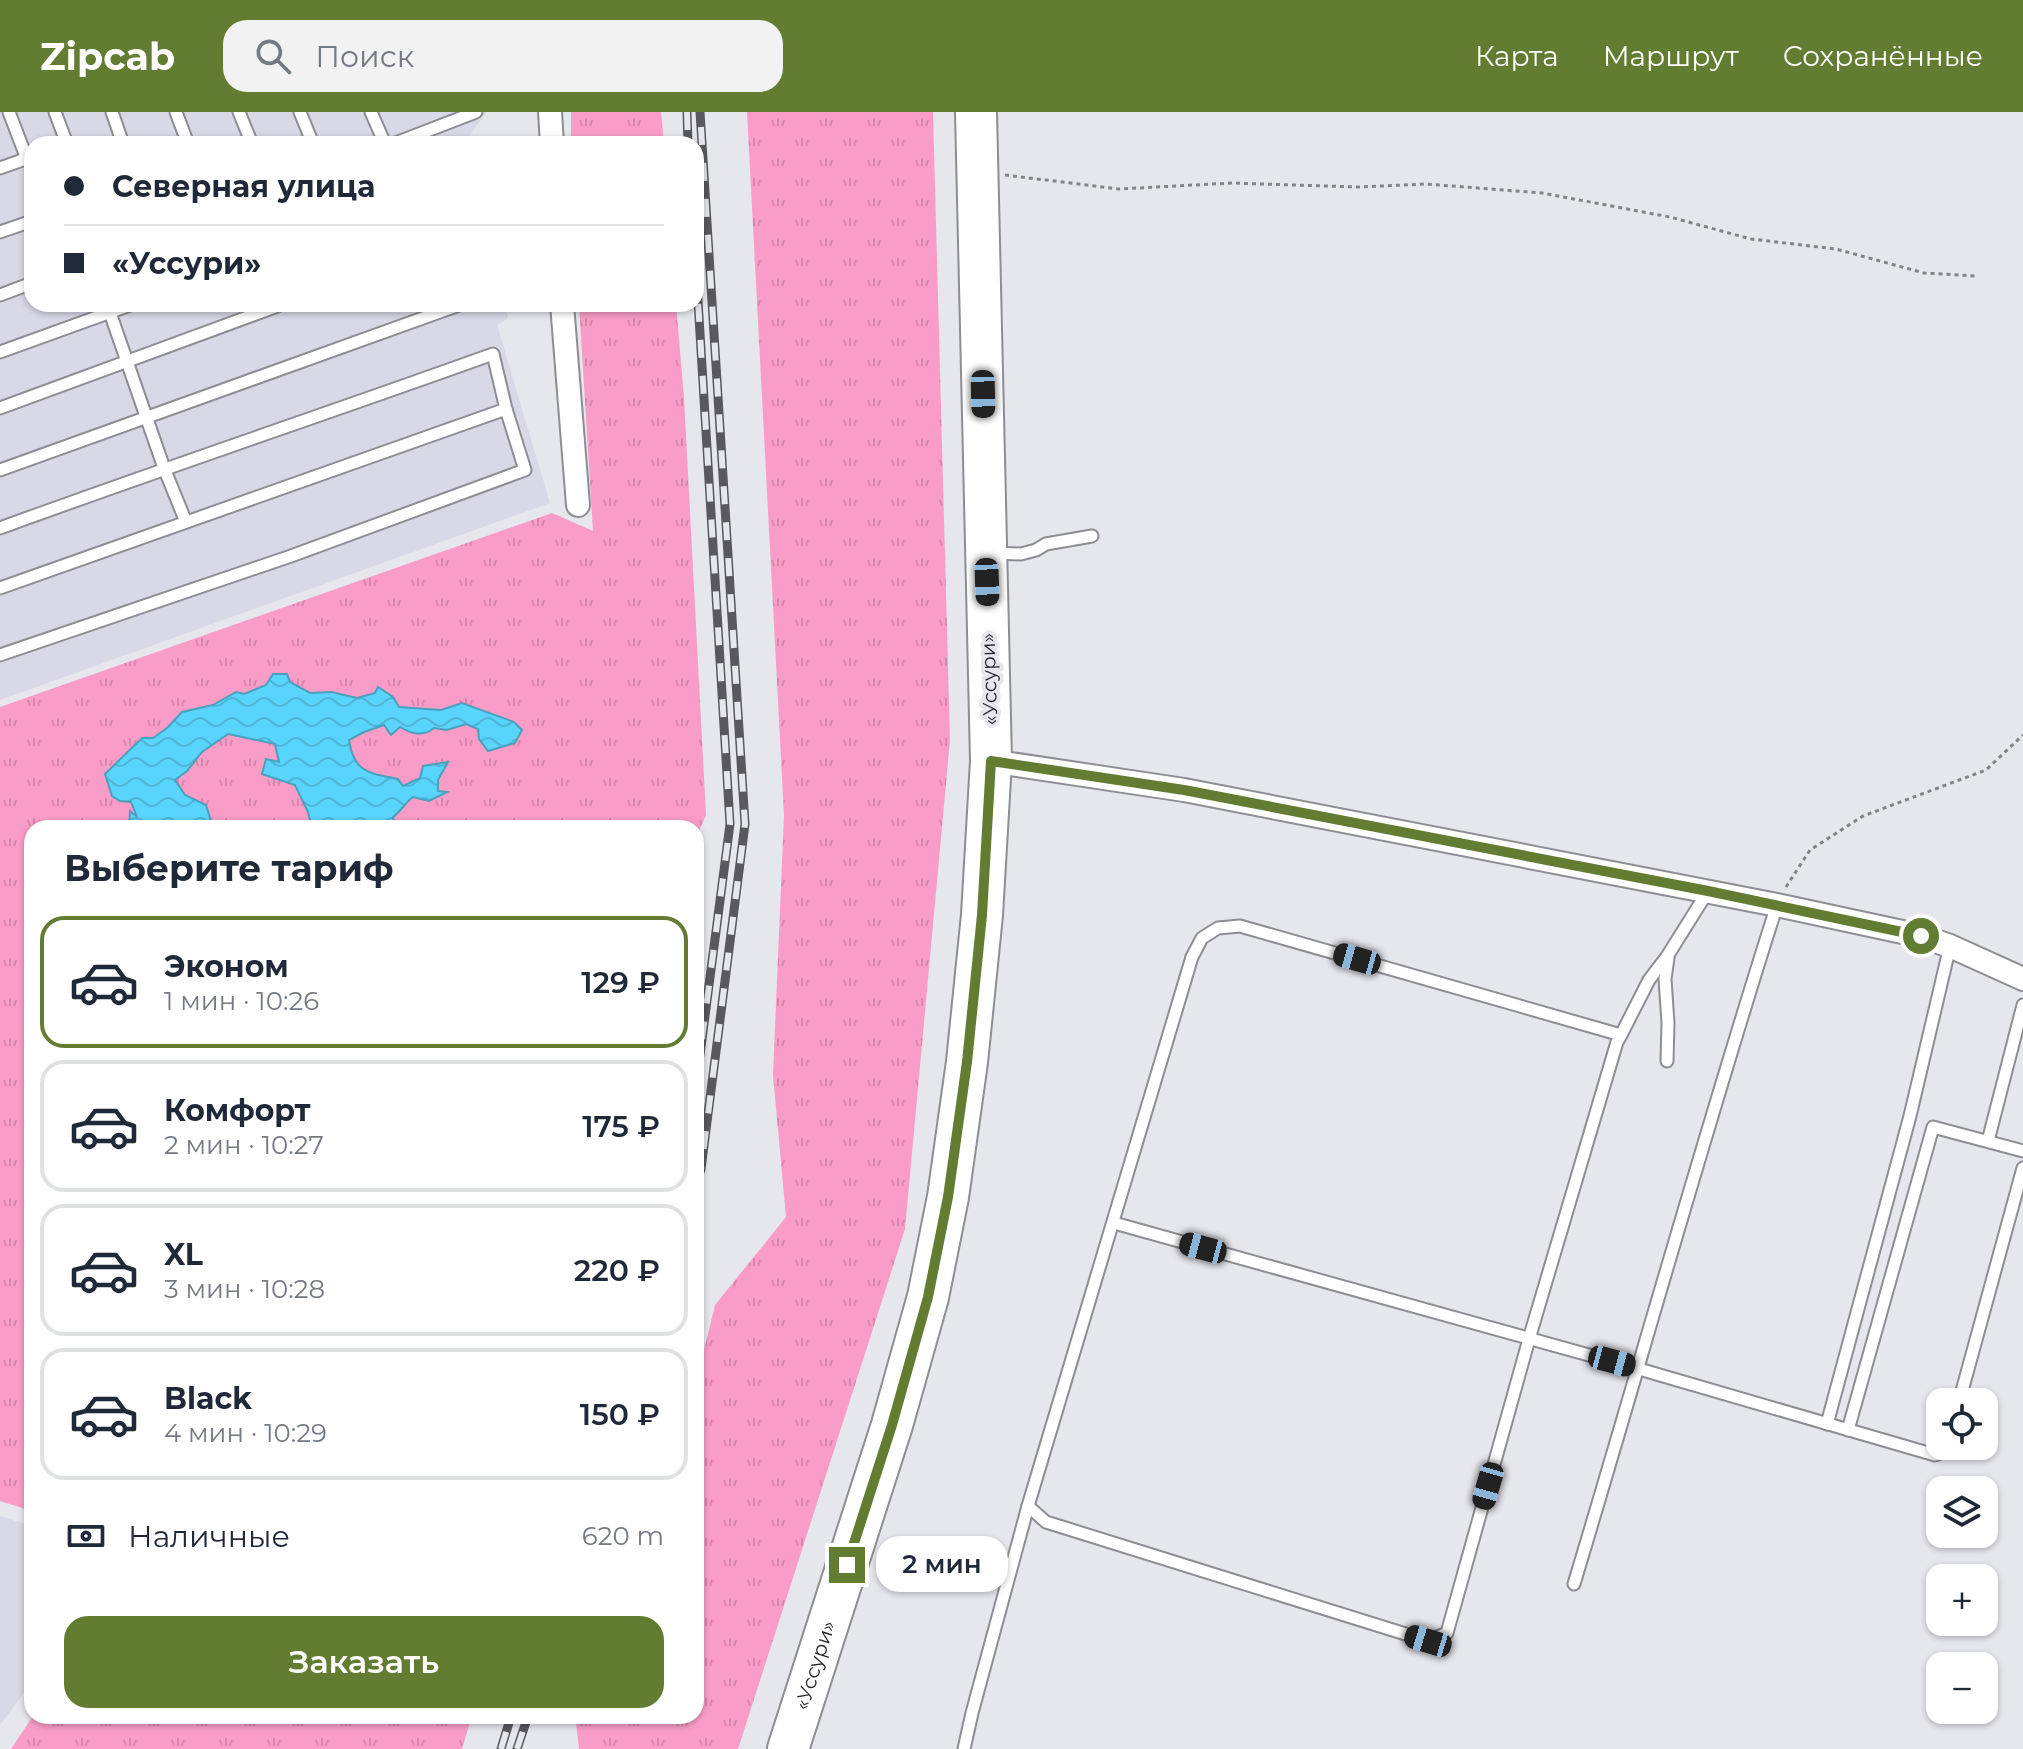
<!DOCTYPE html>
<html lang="ru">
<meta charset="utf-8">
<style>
body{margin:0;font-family:Montserrat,sans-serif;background:#f2f2f3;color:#1f2937;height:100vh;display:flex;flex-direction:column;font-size:30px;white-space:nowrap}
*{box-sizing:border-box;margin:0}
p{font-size:26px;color:#747a83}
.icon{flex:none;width:44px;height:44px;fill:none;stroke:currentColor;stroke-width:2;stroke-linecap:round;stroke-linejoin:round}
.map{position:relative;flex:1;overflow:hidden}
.side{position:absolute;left:24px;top:708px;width:680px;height:904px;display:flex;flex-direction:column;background:#fff;border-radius:24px;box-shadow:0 2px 6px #0004}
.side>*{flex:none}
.hud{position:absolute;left:24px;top:24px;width:680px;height:176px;border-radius:24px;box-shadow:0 2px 6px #0004;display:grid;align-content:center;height:176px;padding:0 40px;background:#fff}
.fabs{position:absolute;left:1926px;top:1276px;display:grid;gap:16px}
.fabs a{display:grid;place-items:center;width:72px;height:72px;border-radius:16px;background:#fff;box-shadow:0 2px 6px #0004;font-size:40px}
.end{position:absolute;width:36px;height:36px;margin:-18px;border:10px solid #627d31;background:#fff;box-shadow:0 0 0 4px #fff}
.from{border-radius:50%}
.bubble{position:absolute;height:56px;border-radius:24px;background:#fff;box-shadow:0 2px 6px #0004;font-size:26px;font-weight:600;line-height:56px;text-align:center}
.car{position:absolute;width:24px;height:48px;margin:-24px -12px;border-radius:10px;box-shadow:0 0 6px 2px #0007;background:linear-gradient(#222 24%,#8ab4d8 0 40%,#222 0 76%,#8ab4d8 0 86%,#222 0)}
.hud b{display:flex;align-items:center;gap:28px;height:76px;font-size:30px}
.hud b+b{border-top:2px solid #e0e1e3}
.hud i{width:20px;height:20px;background:#1f2937}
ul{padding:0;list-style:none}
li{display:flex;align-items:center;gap:24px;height:132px;margin:0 16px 12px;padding:0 24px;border:4px solid #e0e1e3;border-radius:24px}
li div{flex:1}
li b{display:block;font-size:30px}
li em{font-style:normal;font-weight:600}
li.selected{border-color:#627d31}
li>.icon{width:72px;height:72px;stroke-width:1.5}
h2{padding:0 40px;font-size:36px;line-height:96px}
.pay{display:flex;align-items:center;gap:20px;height:88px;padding:0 40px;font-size:30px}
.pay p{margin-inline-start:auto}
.button{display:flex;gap:16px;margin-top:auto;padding:16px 40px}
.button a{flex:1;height:92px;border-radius:24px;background:#627d31;color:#fff;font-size:32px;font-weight:600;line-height:92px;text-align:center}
header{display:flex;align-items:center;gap:48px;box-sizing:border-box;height:112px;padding:0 40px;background:#627d31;color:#fff}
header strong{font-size:38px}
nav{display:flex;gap:44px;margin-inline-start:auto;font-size:28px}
.search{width:560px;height:72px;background:#f2f2f3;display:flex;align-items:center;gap:20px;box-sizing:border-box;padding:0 28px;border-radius:24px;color:#747a83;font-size:30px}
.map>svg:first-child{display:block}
.built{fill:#d8d8e6}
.grass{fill:url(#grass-tufts)}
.water{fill:url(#water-waves);stroke:#4aa0bd;stroke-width:2}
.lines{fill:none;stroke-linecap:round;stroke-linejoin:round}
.lane-casing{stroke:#8d8d93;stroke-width:15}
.street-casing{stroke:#8d8d93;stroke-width:26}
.highway-casing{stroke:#8d8d93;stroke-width:44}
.path{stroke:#838388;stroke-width:3;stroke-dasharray:4 4;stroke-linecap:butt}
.lane{stroke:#fff;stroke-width:11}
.street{stroke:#fff;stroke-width:22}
.highway{stroke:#fff;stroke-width:40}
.rail-casing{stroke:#59595d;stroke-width:9}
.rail{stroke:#e6e6ed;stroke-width:6;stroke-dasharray:18;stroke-linecap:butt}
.route{stroke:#627d31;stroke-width:10}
.labels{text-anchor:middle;stroke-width:8;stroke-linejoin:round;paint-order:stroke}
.street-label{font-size:20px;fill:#262629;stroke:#e6e6ed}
</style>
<header>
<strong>Zipcab</strong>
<div class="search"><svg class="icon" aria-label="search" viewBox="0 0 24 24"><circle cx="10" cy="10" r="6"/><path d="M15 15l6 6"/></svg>Поиск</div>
<nav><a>Карта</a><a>Маршрут</a><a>Сохранённые</a></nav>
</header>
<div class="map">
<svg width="2023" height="1637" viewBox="0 0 2023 1637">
<defs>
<pattern id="grass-tufts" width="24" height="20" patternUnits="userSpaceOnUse" patternTransform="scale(2)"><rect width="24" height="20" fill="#f99dc8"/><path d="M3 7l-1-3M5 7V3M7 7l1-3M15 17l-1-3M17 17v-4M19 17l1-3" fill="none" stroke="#d587ac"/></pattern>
<pattern id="water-waves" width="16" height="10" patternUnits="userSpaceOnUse" patternTransform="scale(2)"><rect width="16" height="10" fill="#59d4fc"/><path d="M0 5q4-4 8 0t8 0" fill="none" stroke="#4db6d8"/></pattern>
</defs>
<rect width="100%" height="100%" fill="#e6e6ed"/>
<g class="built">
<polygon points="0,0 487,0 463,32 32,32 32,192 504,192 508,206 497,213 550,391 0,588"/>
<polygon points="0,1404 32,1414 32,1570 0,1613"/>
</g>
<g class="grass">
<polygon points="571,0 661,0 664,32 571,32"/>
<polygon points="747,0 933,0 950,628 905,1117 738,1637 579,1637 576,1610 578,1604 696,1604 696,1271 715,1193 786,1105 773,963 784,703"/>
<path d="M579,192H676L684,286L706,703L696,726V716H395L393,705C401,699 405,691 413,685L429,689L445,680L438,679V668L447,651L403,674L398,667C368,661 355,661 349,628C359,622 373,614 385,613C405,612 415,631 434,616L447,618L466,612L478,617L522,618L513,610L462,591L441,598L398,595L393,585L375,581L357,586L331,580L310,581L290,570L286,562H273L266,573L244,582L236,580L213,593L182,600L167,616L153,626L120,689L131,690L138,708L130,700L129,716H32V1399L0,1389V595L552,401L593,419Z"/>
<polygon points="228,622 275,632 283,670 295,673 308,700 312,716 213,715 206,693 185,683 175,668 187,659 202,640"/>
<polygon points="33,1604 472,1604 462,1637 11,1637"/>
</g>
<path class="water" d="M273,562H287L290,570L310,581L331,580L357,586L375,581L378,575L393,585L399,595L441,598L462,591L514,610L522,618L515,631L488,639L479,627L478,617L466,612L447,618L434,616C423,625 412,622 400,615L391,623L384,613L364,620L349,628C354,661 369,661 398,667L403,674L420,666L423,654L448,650L438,668V679L447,680L429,689L413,685C405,691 401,699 393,705L395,716H312L308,700L295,673L262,662L266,647L279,650L275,632L228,622L202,640L187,659L175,668L185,683L206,693L213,715L253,716H129L130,699L137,705L131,690L120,689L112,684L105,662L142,626H153L167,616L182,600L213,593L236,580L244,582L266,573Z"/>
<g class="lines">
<defs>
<g id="lane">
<polyline points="9,0 27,47"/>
<polyline points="55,0 67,32"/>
<polyline points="112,0 123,32"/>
<polyline points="176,0 188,32"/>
<polyline points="239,0 252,32"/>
<polyline points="300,0 313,32"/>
<polyline points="371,0 385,32"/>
<polyline points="393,32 476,0"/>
<polyline points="0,56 31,45"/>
<polyline points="0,120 32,109"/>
<polyline points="0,183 32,171"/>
<polyline points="107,192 164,356 186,410"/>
<polyline points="0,240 133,192"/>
<polyline points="0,296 283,192"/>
<polyline points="0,358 462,192"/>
<path d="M0,416C164,356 329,301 493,242L506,297L525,358L291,444L0,543"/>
<polyline points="994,441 1021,442 1036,438 1046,432 1092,424"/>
<polyline points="0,476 506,297"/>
<polyline points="1621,923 1240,814 1218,816 1202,826 1192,845 1028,1394 1046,1410 1428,1529 1447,1521 1529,1227 1617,930 1621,923 1649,868 1668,843 1708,779"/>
<polyline points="1667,949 1668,911 1665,867 1668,846"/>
<polyline points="1988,1029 2023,893"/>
<polyline points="1114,1111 1639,1257 1935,1343 1946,1339 1947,1334"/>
<polyline points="1959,1290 2023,1056"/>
<polyline points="1827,1312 1910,1004 1950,834"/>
<polyline points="1848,1318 1933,1015 2023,1039"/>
<path d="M1574,1472C1642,1246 1705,1018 1777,793"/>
<polyline points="964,1637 972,1601 1028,1394"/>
</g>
<g id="street">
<polyline points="550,0 552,32"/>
<polyline points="562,192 578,393"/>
<polyline points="991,649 1184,678 1777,793 1921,824 1950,834 2023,867"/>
</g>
<g id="highway">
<path id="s1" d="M788,1637L892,1313L928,1185L948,1085L967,950L982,803L991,649L976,0"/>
</g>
</defs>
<use href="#lane" class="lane-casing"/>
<use href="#street" class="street-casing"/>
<use href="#highway" class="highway-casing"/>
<g class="path">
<polyline points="1005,63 1119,77 1232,71 1359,75 1426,72 1542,81 1670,105 1751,127 1836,137 1924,161 1976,164"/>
<polyline points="1786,775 1810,738 1863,704 1986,658 2023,623"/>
</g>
<use href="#lane" class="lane"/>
<use href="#street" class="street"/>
<use href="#highway" class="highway"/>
<defs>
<g id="rail">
<polyline points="687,0 688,32"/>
<polyline points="696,156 730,712 696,973"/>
<polyline points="696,1072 701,1057 745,712 700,0"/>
<polyline points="501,1637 511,1604"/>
<polyline points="517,1637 528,1604"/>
</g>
</defs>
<use href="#rail" class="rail-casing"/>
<use href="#rail" class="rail"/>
</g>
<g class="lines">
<polyline class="route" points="847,1453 892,1313 928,1185 948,1085 967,950 982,803 991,649 1184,678 1708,779 1921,824"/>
</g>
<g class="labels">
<g class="street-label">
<text transform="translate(989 567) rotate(-92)" y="7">«Уссури»</text>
<text dy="7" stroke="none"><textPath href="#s1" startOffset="88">«Уссури»</textPath></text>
</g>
</g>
</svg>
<div class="fabs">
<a><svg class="icon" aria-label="locate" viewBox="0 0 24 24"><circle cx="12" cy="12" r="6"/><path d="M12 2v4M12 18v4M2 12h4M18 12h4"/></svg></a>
<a><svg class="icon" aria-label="layers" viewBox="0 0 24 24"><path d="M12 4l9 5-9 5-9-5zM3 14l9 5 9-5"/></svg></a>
<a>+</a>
<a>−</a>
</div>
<i class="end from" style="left:1921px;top:824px"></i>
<i class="end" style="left:847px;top:1453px"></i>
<div class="bubble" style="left:876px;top:1424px;width:132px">2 мин</div>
<i class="car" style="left:983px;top:282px;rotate:179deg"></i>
<i class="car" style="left:987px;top:470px;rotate:178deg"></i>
<i class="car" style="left:1357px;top:847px;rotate:286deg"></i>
<i class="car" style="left:1203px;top:1136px;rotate:285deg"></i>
<i class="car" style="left:1612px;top:1249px;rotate:105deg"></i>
<i class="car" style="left:1488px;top:1374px;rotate:196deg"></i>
<i class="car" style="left:1428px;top:1529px;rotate:287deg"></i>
<div class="hud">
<b><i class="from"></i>Северная улица</b>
<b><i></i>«Уссури»</b>
</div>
<section class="side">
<h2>Выберите тариф</h2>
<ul>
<li class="selected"><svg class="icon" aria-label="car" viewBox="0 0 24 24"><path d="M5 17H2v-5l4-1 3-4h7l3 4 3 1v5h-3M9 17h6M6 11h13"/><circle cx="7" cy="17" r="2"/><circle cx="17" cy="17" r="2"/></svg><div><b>Эконом</b><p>1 мин · 10:26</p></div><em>129 ₽</em></li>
<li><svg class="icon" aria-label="car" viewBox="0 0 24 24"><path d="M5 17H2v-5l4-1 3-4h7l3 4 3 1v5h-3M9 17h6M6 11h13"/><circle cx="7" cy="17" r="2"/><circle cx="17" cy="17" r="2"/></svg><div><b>Комфорт</b><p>2 мин · 10:27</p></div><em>175 ₽</em></li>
<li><svg class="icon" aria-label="car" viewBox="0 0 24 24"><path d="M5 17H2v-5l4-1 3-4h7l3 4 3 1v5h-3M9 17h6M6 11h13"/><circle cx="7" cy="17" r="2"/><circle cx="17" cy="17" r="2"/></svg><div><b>XL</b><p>3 мин · 10:28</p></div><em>220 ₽</em></li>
<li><svg class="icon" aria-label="car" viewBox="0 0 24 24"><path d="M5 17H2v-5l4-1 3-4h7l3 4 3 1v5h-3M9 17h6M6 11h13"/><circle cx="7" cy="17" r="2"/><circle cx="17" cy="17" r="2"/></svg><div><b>Black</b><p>4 мин · 10:29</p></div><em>150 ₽</em></li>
</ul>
<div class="pay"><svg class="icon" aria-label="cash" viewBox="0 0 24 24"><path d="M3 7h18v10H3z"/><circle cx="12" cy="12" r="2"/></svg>Наличные<p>620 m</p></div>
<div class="button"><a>Заказать</a></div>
</section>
</div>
